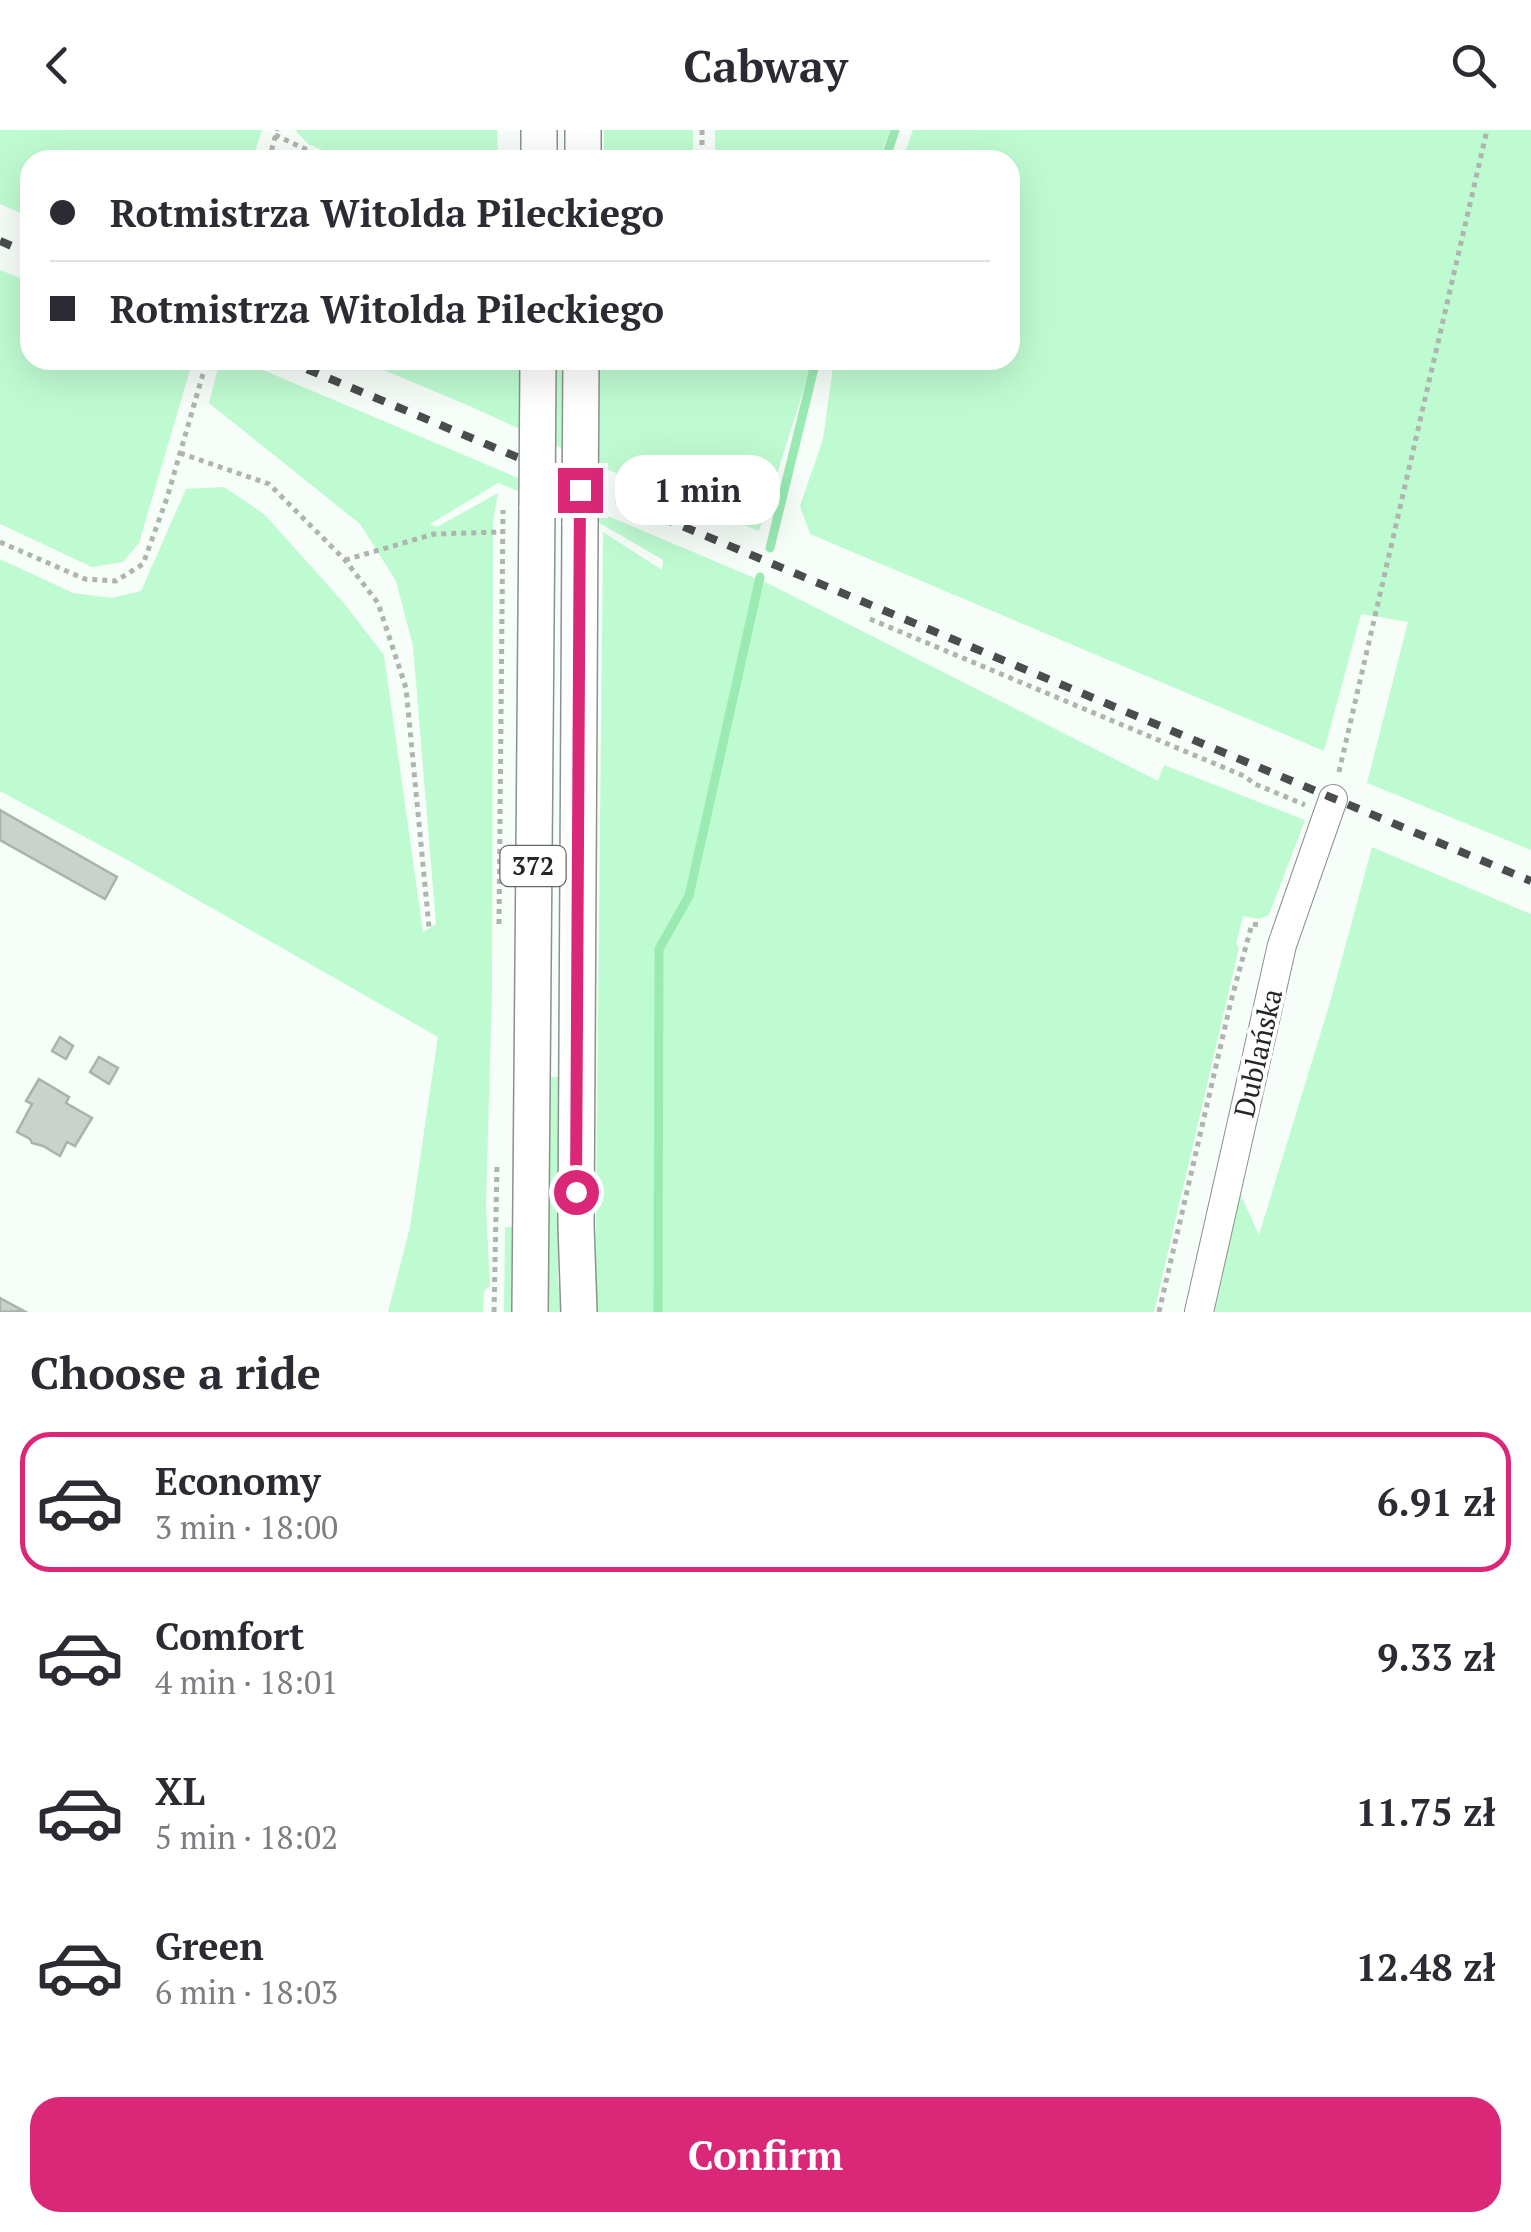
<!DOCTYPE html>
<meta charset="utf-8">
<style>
body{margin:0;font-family:"PT Serif",serif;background:#f7f7f7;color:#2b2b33;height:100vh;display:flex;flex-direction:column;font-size:38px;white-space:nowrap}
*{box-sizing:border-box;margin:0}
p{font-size:32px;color:#7c7c81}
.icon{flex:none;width:55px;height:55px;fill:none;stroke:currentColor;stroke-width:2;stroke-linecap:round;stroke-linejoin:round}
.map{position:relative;height:1182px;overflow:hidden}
.sheet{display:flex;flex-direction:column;background:#fff;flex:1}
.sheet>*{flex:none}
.banner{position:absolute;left:20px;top:20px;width:1000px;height:220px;border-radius:30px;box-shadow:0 10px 40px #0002;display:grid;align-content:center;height:220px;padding:0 30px;background:#fff}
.end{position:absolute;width:45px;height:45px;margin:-22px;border:12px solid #db2777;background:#fff;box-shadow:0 0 0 5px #fff}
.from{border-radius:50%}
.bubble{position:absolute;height:70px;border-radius:30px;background:#fff;box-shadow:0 10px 40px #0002;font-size:32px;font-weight:600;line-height:70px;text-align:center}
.banner b{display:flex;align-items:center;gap:35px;height:95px;font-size:38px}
.banner b+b{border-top:2px solid #e1e1e2}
.banner i{width:25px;height:25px;background:#2b2b33}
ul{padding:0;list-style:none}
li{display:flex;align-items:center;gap:30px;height:140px;margin:0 20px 15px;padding:0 10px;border:5px solid transparent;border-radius:30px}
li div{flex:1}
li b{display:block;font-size:38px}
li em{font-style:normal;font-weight:600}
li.current{border-color:#db2777}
li>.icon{width:90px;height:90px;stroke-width:1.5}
h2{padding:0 30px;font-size:45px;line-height:120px}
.action{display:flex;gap:20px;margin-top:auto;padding:20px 30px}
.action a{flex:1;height:115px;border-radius:30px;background:#db2777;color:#fff;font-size:40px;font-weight:600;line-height:115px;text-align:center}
header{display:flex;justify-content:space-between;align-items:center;height:130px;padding:0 30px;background:#fff;font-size:45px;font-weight:600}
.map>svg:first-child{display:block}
.green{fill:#bffbd1}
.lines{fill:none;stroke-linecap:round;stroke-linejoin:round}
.stream{stroke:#99eab3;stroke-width:9}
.building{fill:#cbd1cc;stroke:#abb1ad;stroke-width:2.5}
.minor-casing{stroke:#8b918d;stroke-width:30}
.major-casing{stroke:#8b918d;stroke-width:38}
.path{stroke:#afb4b0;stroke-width:5;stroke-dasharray:5 5;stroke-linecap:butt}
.minor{stroke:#fff;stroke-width:28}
.major{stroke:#fff;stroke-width:35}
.rail{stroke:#4a4d4b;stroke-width:8;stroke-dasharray:12 12;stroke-linecap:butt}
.major-bridge-casing{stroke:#8b918d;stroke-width:38;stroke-linecap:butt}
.major-bridge{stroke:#fff;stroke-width:35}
.route{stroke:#db2777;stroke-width:12}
.labels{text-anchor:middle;stroke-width:8;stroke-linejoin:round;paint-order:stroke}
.shield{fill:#fff;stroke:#666867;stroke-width:2.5}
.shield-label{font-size:25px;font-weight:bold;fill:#252726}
.street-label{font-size:28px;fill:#252726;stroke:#fff}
</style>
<header><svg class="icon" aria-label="back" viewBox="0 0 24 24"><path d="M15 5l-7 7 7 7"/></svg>Cabway<svg class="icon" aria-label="search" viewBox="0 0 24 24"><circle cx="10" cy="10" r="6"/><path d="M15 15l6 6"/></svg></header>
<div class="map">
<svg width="1531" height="1182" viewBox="0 0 1531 1182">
<rect width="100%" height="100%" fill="#f7fdf8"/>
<g class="green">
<polygon points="0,0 262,0 252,30 30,30 30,87 0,74"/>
<polygon points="295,0 497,0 498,30 347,30 308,14"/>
<rect x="604" y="0" width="89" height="30"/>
<polygon points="715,0 890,0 879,30 715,30"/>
<polygon points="913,0 1531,0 1531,720 1367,653 1408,492 1361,484 1324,621 810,404 800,376 823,309 834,230 1010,230 1010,30 902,30"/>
<polygon points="0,140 30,152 30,230 193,230 139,413 123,432 92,437 0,394"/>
<polygon points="220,230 239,230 771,455 1158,651 1164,635 1305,690 1269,785 1259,789 1243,786 1236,814 1239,818 1154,1182 595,1182 603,402 662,440 663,430 603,395 498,353 430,394 437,397 498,363 493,393 492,860 486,1076 490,1156 484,1161 483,1182 388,1182 410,1097 438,907 131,732 0,661 0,429 73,463 112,468 141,461 186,359 224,357 264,384 343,472 384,525 423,802 436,794 413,516 396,451 360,394 209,273"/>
<polygon points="360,230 813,230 759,401 642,355 474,278"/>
<polygon points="1372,717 1531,784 1531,1182 1212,1182 1240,1063 1259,1105 1331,869"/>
<polygon points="549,947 560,947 558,1150 562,1182 547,1182"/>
<polygon points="505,1097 513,1097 513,1182 504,1182"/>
</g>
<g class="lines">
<g class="stream">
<polyline points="885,30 895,0"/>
<polyline points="770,418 816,230"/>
<polyline points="658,1182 659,819 689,766 760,447"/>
</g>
</g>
<g class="building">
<polygon points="0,680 117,747 105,769 0,710"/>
<polygon points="60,907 73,916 66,929 52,921"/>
<polygon points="99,927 118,938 109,954 90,942"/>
<polygon points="39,949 69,967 66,973 92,988 75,1016 67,1012 60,1026 43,1016 32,1013 30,1009 17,1002 32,974 26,971"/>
<polygon points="0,1168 24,1181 0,1182"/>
</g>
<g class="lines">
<defs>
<polyline id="minor" points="1199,1182 1282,815 1333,669"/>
<g id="major">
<polyline points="539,30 539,0"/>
<polyline points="583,30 583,0"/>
<polyline points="530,1182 537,377"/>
<polyline points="579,1182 576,1095 580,393"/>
</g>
</defs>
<use href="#minor" class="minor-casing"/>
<use href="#major" class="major-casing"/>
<g class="path">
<polyline points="702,0 702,30"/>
<polyline points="275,5 329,30"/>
<polyline points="269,30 277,0"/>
<polyline points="429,30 431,26 507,26"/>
<polyline points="180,323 269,354 345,430 378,473 406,558 429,797"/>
<polyline points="0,412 85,449 116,451 143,434 167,368 207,230"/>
<polyline points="345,430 434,404 502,402"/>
<polyline points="870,489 1244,646 1255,654 1305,675"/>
<polyline points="1339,642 1487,0"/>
<polyline points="499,794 503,380"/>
<polyline points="494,1182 497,1035"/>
<polyline points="1159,1182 1231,871 1252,794 1260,795"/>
</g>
<use href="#minor" class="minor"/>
<use href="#major" class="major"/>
<g class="rail">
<polyline points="0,111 30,124"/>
<polyline points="285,230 1531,751"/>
</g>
<defs>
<g id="major-bridge">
<polyline points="537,377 538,230"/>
<polyline points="580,393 581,230"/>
</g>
</defs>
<use href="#major-bridge" class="major-bridge-casing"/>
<use href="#major-bridge" class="major-bridge"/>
</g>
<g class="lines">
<polyline class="route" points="576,1062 580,360"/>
</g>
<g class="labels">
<rect class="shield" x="500.5" y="716" width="65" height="40" rx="8"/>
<g class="shield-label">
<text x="533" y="745">372</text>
</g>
<g class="street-label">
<text transform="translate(1258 923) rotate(-77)" y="10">Dublańska</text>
</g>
</g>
</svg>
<i class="end from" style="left:576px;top:1062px"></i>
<i class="end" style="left:580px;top:360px"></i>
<div class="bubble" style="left:615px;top:325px;width:165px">1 min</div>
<div class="banner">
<b><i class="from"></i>Rotmistrza Witolda Pileckiego</b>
<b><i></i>Rotmistrza Witolda Pileckiego</b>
</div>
</div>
<section class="sheet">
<h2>Choose a ride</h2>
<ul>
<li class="current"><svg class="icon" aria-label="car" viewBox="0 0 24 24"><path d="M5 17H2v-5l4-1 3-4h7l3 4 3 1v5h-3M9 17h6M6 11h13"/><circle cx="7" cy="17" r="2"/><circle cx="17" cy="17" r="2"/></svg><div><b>Economy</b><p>3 min · 18:00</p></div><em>6.91 zł</em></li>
<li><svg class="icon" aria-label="car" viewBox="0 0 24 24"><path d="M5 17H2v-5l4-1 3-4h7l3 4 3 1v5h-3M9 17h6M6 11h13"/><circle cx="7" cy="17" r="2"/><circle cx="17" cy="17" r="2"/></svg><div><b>Comfort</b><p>4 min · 18:01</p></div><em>9.33 zł</em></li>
<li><svg class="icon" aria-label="car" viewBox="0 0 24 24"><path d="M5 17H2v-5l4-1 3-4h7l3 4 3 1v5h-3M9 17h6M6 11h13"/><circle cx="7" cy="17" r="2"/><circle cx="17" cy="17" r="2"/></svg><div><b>XL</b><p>5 min · 18:02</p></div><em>11.75 zł</em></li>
<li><svg class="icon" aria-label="car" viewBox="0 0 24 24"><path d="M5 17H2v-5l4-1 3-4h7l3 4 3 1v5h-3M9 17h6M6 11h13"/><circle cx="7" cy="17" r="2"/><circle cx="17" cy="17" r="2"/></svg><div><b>Green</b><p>6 min · 18:03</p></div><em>12.48 zł</em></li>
</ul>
<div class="action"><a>Confirm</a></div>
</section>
